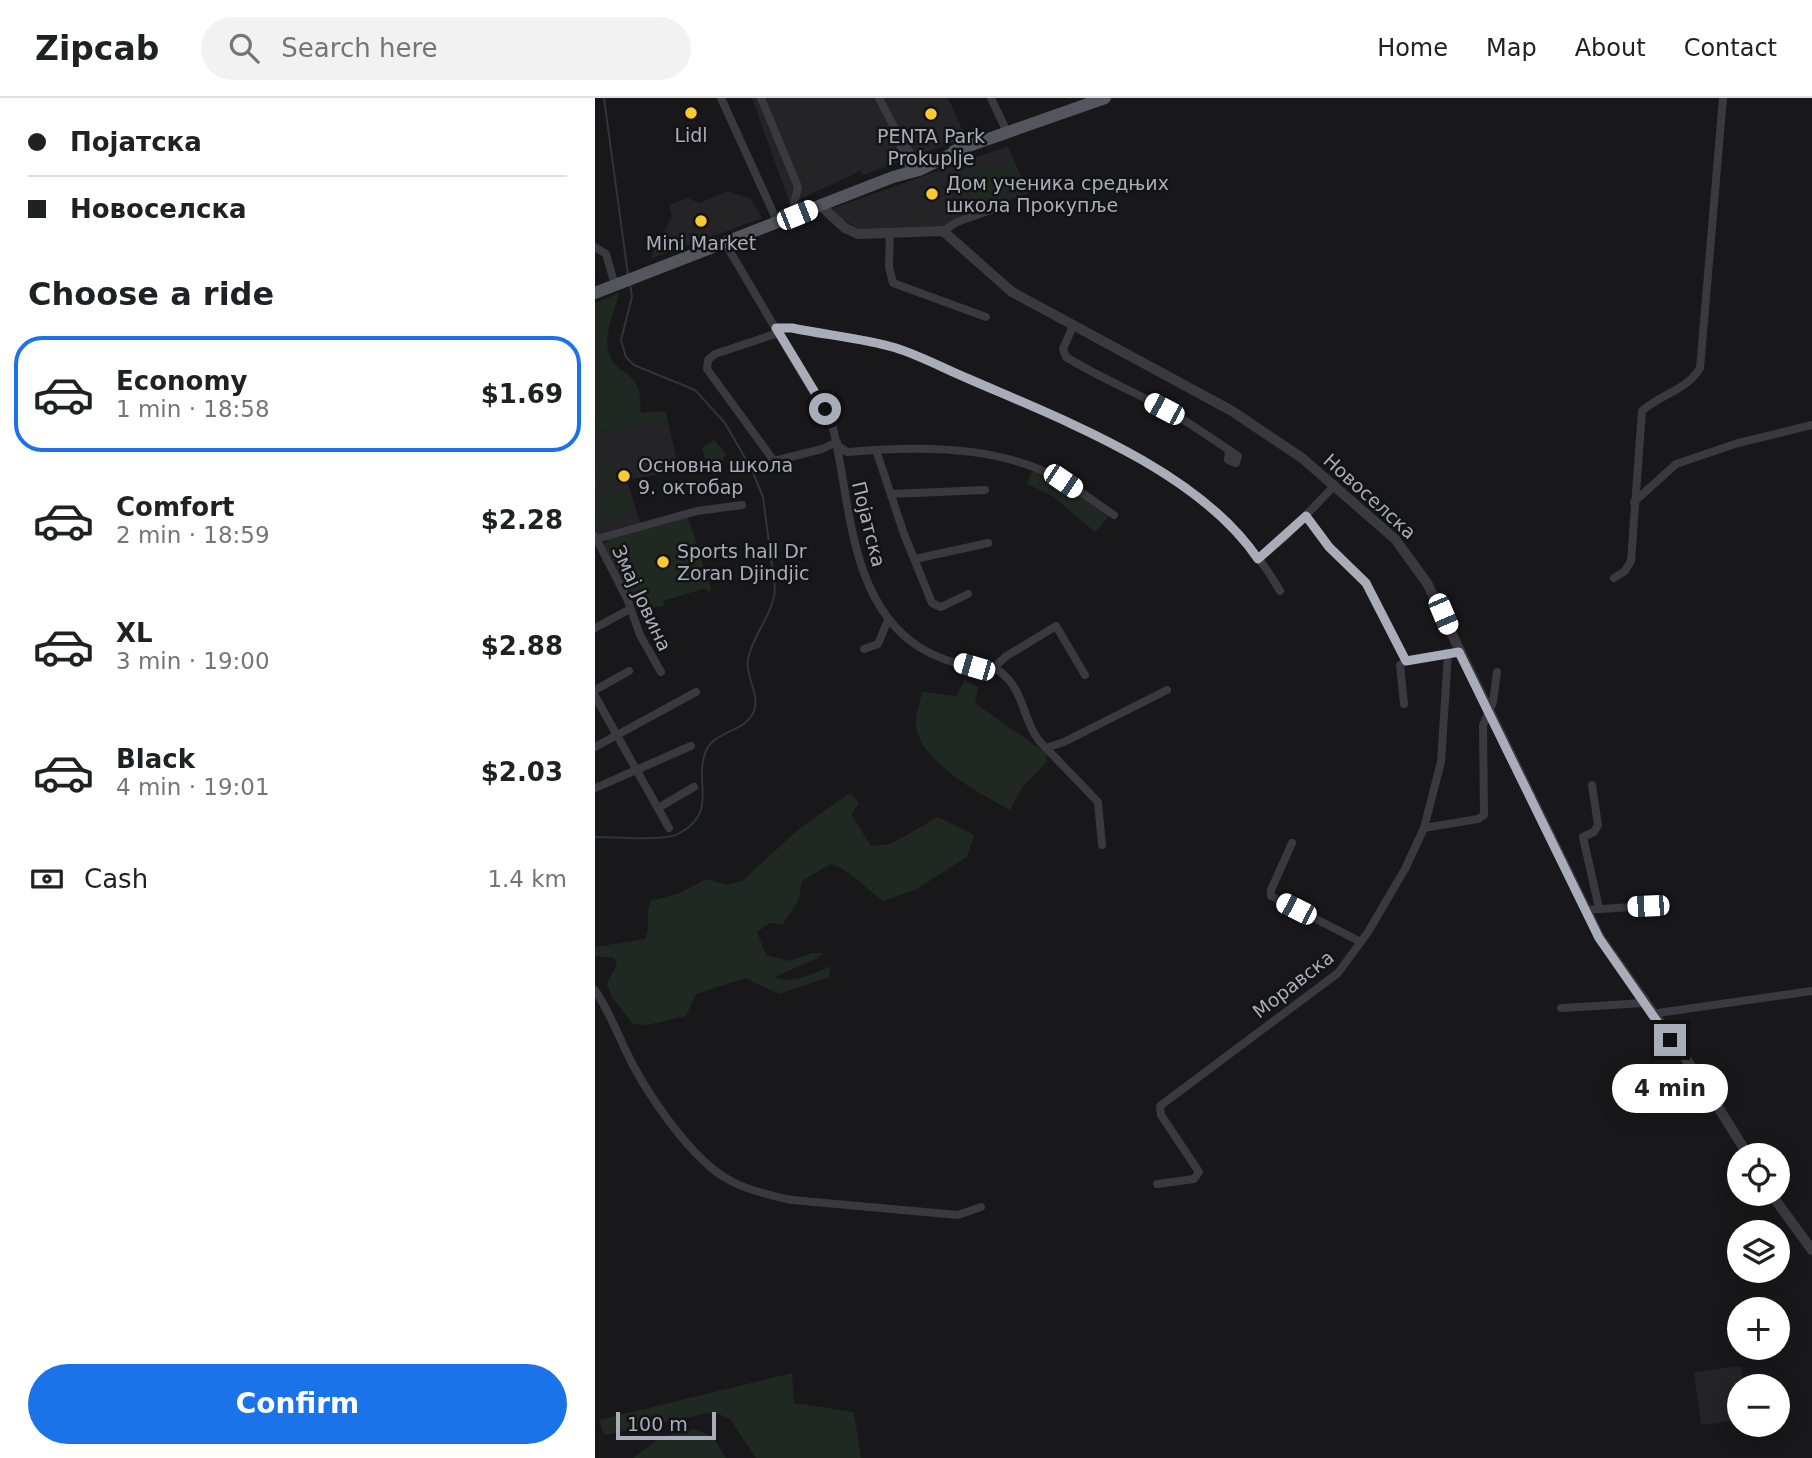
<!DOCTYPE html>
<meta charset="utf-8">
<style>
body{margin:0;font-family:"DejaVu Sans",sans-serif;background:#f2f2f2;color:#202124;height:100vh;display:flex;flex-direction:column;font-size:26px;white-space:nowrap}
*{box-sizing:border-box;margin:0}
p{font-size:23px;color:#757577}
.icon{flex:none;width:38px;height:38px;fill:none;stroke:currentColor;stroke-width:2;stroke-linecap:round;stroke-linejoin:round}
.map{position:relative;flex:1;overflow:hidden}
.drawer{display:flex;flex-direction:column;background:#fff;width:595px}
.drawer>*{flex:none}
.guide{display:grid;align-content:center;height:154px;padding:0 28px;background:#fff}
.controls{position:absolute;left:1132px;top:1045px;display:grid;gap:14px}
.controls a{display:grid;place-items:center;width:63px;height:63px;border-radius:50%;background:#fff;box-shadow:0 4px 18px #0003;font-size:35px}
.scale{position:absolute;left:21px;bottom:18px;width:100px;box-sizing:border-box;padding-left:7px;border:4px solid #a9adba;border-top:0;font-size:19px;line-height:24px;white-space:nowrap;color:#a9adba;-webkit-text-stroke:5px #131315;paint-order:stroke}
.end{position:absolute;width:32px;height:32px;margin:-16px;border:9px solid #a9adba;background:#111;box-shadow:0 0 0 4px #111}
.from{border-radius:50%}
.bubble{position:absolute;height:49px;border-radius:24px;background:#fff;box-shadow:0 4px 18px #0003;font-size:23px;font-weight:700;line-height:49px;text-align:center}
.car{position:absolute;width:21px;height:42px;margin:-21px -10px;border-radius:9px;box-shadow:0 0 5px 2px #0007;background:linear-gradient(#fff 24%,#345 0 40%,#fff 0 76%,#345 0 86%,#fff 0)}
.guide b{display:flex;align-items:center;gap:24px;height:66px;font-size:26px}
.guide b+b{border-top:2px solid #e0e0e0}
.guide i{width:18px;height:18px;background:#202124}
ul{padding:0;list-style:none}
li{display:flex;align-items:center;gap:21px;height:116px;margin:0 14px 10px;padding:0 14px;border:4px solid transparent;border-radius:28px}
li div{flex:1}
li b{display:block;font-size:26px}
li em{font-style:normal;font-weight:700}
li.current{border-color:#1a73e8}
li>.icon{width:63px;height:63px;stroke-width:1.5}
h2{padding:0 28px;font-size:32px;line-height:84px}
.pay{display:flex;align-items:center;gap:18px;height:77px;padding:0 28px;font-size:26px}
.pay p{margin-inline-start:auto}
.cta{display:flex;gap:14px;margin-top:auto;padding:14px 28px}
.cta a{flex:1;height:80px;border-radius:42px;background:#1a73e8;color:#fff;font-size:28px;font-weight:700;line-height:80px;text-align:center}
header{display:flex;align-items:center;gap:42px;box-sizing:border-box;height:98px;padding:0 35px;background:#fff;border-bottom:2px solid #e0e0e0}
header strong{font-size:33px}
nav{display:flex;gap:38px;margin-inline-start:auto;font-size:24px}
.search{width:490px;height:63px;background:#f2f2f2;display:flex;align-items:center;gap:18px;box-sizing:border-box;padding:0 24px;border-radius:38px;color:#757577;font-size:26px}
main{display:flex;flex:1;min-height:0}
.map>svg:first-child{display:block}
.built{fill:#242427}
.green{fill:#1f2821}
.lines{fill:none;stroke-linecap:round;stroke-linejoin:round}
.stream{stroke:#2d353f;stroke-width:2}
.minor{stroke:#39393f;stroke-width:8}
.tertiary{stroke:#39393f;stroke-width:10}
.primary{stroke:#54565e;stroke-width:12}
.route{stroke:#a9adba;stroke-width:9}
.poi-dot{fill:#faca30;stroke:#131315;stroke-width:2.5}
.labels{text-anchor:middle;stroke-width:5;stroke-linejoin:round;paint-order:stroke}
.poi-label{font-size:19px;fill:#a9adba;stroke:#131315}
.street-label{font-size:19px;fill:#a9adba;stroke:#131315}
</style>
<header>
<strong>Zipcab</strong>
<div class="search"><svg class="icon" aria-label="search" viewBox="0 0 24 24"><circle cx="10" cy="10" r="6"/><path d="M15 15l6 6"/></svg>Search here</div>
<nav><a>Home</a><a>Map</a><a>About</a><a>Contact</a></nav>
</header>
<main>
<section class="drawer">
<div class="guide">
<b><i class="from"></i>Појатска</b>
<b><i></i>Новоселска</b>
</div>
<h2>Choose a ride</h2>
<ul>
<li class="current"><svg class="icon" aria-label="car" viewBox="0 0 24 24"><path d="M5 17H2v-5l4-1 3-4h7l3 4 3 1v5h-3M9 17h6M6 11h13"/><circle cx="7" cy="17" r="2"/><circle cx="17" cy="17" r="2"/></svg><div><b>Economy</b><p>1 min · 18:58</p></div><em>$1.69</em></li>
<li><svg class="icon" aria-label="car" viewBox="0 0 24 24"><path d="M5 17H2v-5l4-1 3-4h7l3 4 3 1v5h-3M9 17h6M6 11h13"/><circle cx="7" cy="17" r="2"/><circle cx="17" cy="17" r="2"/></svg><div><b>Comfort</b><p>2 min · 18:59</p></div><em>$2.28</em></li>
<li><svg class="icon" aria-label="car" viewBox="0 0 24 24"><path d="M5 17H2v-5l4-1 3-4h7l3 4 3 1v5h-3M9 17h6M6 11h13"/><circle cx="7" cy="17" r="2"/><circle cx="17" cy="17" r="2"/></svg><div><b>XL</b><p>3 min · 19:00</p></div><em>$2.88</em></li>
<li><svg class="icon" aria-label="car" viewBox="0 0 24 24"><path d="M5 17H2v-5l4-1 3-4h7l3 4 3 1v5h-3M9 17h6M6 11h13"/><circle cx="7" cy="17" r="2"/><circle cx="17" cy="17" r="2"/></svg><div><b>Black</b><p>4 min · 19:01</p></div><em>$2.03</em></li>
</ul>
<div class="pay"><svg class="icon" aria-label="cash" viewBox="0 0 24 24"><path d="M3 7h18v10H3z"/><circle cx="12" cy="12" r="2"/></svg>Cash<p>1.4 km</p></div>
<div class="cta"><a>Confirm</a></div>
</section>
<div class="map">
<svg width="1217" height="1360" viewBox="0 0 1217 1360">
<rect width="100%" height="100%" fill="#18181a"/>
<g class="built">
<polygon points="157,0 353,0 371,40 268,77 265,73 195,106"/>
<polygon points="413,48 433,95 368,120 349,131 267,133 241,117 236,111"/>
<polygon points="133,93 156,101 167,120 55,161 77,118 74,107 93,100 104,105"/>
<polygon points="73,323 84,373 32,382 45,425 3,436 0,430 0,334"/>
<polygon points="1146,1268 1149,1288 1144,1288 1144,1322 1106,1327 1099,1274"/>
</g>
<g class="green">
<polygon points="416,64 425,89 379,105 370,79"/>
<path d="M24,195C20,213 8,237 14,255C19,273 37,274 42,288C46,295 45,307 46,315L70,313L73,323L0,334V205Z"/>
<polygon points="119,342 131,356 125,366 111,364 107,350"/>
<polygon points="18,365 24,380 0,389 0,371"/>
<polygon points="437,373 467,384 513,419 500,434 458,398 432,386"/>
<polygon points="29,391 38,411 1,427 0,403"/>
<path d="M93,419L116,491L113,495L111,490L68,503L69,508C35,517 20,470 9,447L13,440Z"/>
<path d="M370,582L383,589L380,605L451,655L452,664L428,688L415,712C386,696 323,664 321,626C320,616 325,604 327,594L361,598Z"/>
<path d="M255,695L264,705L256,716L276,748L296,746L343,719L379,737L372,759L320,792L289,803C270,791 257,772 235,766L207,783L204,801L188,826L175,825L162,834L171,857L194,863L217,855H228L223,860L180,879C198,887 219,875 236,868L234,879L184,896L150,880L101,896L91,918L52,927L38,926L16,898L12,885L22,867L19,860L0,858V849L50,841C57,828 49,816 56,803L85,795L111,781L131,787L147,783L205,730Z"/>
<polygon points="197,1275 199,1305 259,1314 266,1360 161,1360 135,1321 119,1314 9,1337 4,1322"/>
<polygon points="100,1331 118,1339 131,1360 38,1360 66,1339"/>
</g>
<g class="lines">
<g class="stream">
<polyline points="9,0 33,177"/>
<path d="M0,739C21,739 69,744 85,735C124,713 98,684 111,653C119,633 151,634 159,613C165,595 150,579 153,561C158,536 178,517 180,491L168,399L157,372L130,325L100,292L39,267L31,259L26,242L37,199L35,186"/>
</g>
<g class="minor">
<polyline points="126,0 183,125"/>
<polyline points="166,0 203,89 199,106 202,117"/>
<polyline points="284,0 303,37 322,65"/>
<polyline points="396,0 413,36"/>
<polyline points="303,40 312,69"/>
<polyline points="348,133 362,124 410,107"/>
<polyline points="295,135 294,169 298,185 391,219"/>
<path d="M130,145L237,326C256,400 252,502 324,549C340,559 361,566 379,569C391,571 400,568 409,577C431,596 428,630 451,650L469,644L572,592"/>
<polyline points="0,149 11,156 20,187"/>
<path d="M478,228L468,251L471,259C502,278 537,293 569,310C595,325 619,342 643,358L641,365L633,362L634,352"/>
<path d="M181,230H197C230,236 270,240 301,250C326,258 350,271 374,281C488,330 621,379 685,493"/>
<polyline points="183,235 120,256 113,262 112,271 179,363 227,351 242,344"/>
<polyline points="245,349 252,354 281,352 309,436 337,505 346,509 373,496"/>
<path d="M281,352C343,348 414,351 470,384C487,394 502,406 519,417"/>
<polyline points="296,396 390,392"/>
<polyline points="1039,404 1081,366 1143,345 1217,327"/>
<polyline points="711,418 734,448 771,485 811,563"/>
<polyline points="0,438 33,503 45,537 66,574"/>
<polyline points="1,441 102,413 147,407"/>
<polyline points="320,461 393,445"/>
<polyline points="663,461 688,441 740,387"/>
<path d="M1019,480L1030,473L1036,463L1047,313C1066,296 1092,292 1105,270L1128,0"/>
<polyline points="0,530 35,511"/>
<polyline points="269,551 283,546 293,522"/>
<polyline points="399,570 410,559 461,528 490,577"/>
<polyline points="0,592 34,573"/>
<polyline points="0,598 74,730"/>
<polyline points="809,606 805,567 811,563 855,555"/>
<polyline points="0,649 101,594"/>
<polyline points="451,650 503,704 507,747"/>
<polyline points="997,687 1003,727 999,734 988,739 1004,810"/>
<polyline points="0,690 96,648"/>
<polyline points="63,710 99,689"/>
<polyline points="829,730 883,721 889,717 888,627 898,604 902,574"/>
<polyline points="697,745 676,792 676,798 766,844"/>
<polyline points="990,812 1053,808"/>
<path d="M0,892C12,910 20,929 29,949C47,989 96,1063 136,1083C155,1093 177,1098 197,1102L363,1117L386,1109"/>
<polyline points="966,910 1049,905"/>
<polyline points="1056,916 1217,893"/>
<polyline points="562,1086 599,1081 604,1074 566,1017 565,1008 743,875 773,834 810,771 829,730 846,664 853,556"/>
</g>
<g class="tertiary">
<polyline points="226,108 250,130 263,136 348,133 417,194 637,313 707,360 800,441 832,485 1005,840 1110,988 1153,1057"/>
<polyline points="1176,1096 1217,1152"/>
</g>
<g class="primary">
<polyline points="359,53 510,0"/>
<polyline points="0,195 298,79 324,72 365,52"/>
</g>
</g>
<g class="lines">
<path class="route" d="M230,311L181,230H197C230,237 268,240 301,250C326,258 350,271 374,281C468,322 604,373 663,461L711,418L734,449L771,485L811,563L864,554L1004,840L1075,942"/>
</g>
<g class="poi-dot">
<circle cx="96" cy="15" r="7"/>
<circle cx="336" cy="16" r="7"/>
<circle cx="337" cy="96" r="7"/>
<circle cx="106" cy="123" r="7"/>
<circle cx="29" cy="378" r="7"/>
<circle cx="68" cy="464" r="7"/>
</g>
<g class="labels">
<g class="poi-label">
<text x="96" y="44">Lidl</text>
<text x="336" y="45">PENTA Park<tspan x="336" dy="22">Prokuplje</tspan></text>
<text x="351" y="92" text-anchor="start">Дом ученика средњих<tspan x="351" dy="22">школа Прокупље</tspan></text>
<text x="106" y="152">Mini Market</text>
<text x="43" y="374" text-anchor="start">Основна школа<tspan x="43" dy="22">9. октобар</tspan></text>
<text x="82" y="460" text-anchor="start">Sports hall Dr<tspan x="82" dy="22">Zoran Djindjic</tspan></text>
</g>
<g class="street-label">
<text transform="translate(775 398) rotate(42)" y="7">Новоселска</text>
<text transform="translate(274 426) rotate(76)" y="7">Појатска</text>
<text transform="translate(47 500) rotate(65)" y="7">Змај Јовина</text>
<text transform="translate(698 886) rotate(-38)" y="7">Моравска</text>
</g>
</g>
</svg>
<div class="controls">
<a><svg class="icon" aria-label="locate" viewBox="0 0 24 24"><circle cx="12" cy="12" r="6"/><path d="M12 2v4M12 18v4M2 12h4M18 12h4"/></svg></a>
<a><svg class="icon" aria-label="layers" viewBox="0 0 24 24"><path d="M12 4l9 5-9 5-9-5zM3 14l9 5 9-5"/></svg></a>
<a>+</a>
<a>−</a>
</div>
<div class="scale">100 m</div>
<i class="end from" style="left:230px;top:311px"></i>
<i class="end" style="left:1075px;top:942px"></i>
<div class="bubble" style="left:1017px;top:966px;width:116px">4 min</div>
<i class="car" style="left:202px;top:117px;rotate:68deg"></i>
<i class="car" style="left:569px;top:311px;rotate:298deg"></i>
<i class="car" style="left:468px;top:383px;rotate:124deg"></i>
<i class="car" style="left:848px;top:516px;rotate:157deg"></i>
<i class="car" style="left:379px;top:569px;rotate:286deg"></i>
<i class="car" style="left:1053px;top:808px;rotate:268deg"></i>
<i class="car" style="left:701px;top:811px;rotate:297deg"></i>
</div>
</main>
